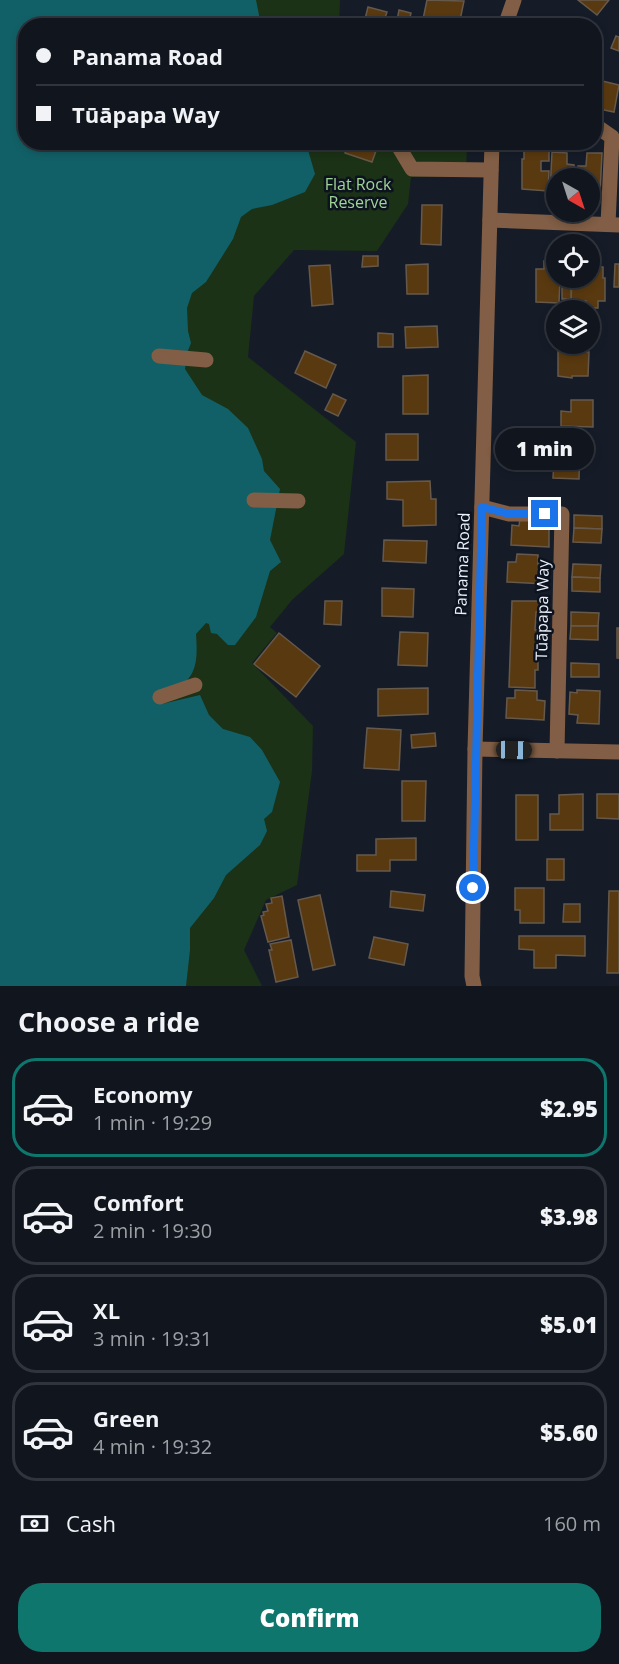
<!DOCTYPE html>
<meta charset="utf-8">
<style>
body{margin:0;font-family:"Open Sans",sans-serif;background:#191e27;color:#f1f3f6;height:100vh;display:flex;flex-direction:column;font-size:22px;white-space:nowrap}
*{box-sizing:border-box;margin:0}
p{font-size:20px;color:#9c9fa4}
.icon{flex:none;width:33px;height:33px;fill:none;stroke:currentColor;stroke-width:2;stroke-linecap:round;stroke-linejoin:round}
.map{position:relative;height:986px;overflow:hidden}
.drawer{display:flex;flex-direction:column;background:#10151e;flex:1}
.drawer>*{flex:none}
.banner{position:absolute;left:18px;top:18px;width:584px;height:132px;border-radius:24px;box-shadow:0 3px 9px #0003,0 0 0 2px #30343c;display:grid;align-content:center;height:132px;padding:0 18px;background:#10151e}
.needle{width:39px;rotate:141deg}
.controls{position:absolute;left:546px;top:168px;display:grid;gap:12px}
.controls a{display:grid;place-items:center;width:54px;height:54px;border-radius:50%;background:#10151e;box-shadow:0 3px 9px #0003,0 0 0 2px #30343c;font-size:30px}
.end{position:absolute;width:27px;height:27px;margin:-14px;border:8px solid #1a73e8;background:#fff;box-shadow:0 0 0 3px #fff}
.from{border-radius:50%}
.bubble{position:absolute;height:42px;border-radius:21px;background:#10151e;box-shadow:0 3px 9px #0003,0 0 0 2px #30343c;font-size:20px;font-weight:800;line-height:42px;text-align:center}
.car{position:absolute;width:18px;height:36px;margin:-18px -9px;border-radius:8px;box-shadow:0 0 4px 2px #0007;background:linear-gradient(#222 24%,#8ab4d8 0 40%,#222 0 76%,#8ab4d8 0 86%,#222 0)}
.banner b{display:flex;align-items:center;gap:21px;height:57px;font-size:22px}
.banner b+b{border-top:2px solid #30343c}
.banner i{width:15px;height:15px;background:#f1f3f6}
ul{padding:0;list-style:none}
li{display:flex;align-items:center;gap:18px;height:99px;margin:0 12px 9px;padding:0 6px;border:3px solid #30343c;border-radius:24px}
li div{flex:1}
li b{display:block;font-size:22px}
li em{font-style:normal;font-weight:800}
li.current{border-color:#0f766e}
li>.icon{width:54px;height:54px;stroke-width:1.5}
h2{padding:0 18px;font-size:27px;line-height:72px}
.pay{display:flex;align-items:center;gap:15px;height:66px;padding:0 18px;font-size:22px}
.pay p{margin-inline-start:auto}
.button{display:flex;gap:12px;margin-top:auto;padding:12px 18px}
.button a{flex:1;height:69px;border-radius:24px;background:#0f766e;color:#fff;font-size:24px;font-weight:800;line-height:69px;text-align:center}
.map>svg:first-child{display:block}
.green{fill:#1b3216}
.water{fill:#126067}
.building{fill:#59390f;stroke:#66594c;stroke-width:1.5}
.lines{fill:none;stroke-linecap:round;stroke-linejoin:round}
.minor{stroke:#815e45;stroke-width:15}
.route{stroke:#1a73e8;stroke-width:8}
.labels{text-anchor:middle;stroke-width:5;stroke-linejoin:round;paint-order:stroke}
.park-label{font-size:16px;fill:#a0d496;stroke:#0c131f}
.street-label{font-size:16px;fill:#ebf1fa;stroke:#0c131f}
</style>
<div class="map">
<svg width="619" height="986" viewBox="0 0 619 986">
<rect width="100%" height="100%" fill="#151c28"/>
<polygon class="green" points="0,0 340,0 339,25 26,26 26,142 467,143 466,177 411,177 408,204 377,251 294,250 254,296 248,357 356,442 344,554 292,600 270,627 277,633 252,663 313,726 312,771 297,885 266,900 244,950 262,986 0,986"/>
<path class="water" d="M0,0H256L261,25L26,26V142L306,143L315,174L305,192L272,205L252,209L241,217L233,239L206,282L192,293L187,308L188,331L191,343L187,353L185,369L202,395L228,409L248,428L262,459L264,471L280,489L270,540L281,562L270,571L256,617L235,645H228L217,634L211,633L209,624L206,623L196,634C199,675 192,677 162,704L200,695L209,715L223,729L250,737L262,750L280,782L272,812L264,819L267,831L260,845L226,875L214,898L190,928V950L186,986H0Z"/>
<g class="building">
<polygon points="427,0 464,1 459,25 439,20 438,26 422,24"/>
<polygon points="578,0 609,0 597,15"/>
<polygon points="368,7 387,12 383,24 365,19"/>
<polygon points="399,10 411,13 408,26 396,26"/>
<polygon points="616,36 619,37 619,51 611,48"/>
<polygon points="594,79 619,85 614,112 594,108"/>
<polygon points="349,142 361,142 377,148 372,162 345,153"/>
<polygon points="526,142 554,142 554,146 526,145"/>
<polygon points="524,148 549,148 549,161 541,161 541,171 549,171 548,191 522,189 522,159 524,159"/>
<polygon points="552,152 567,153 567,164 574,165 574,178 556,178 556,193 550,193"/>
<polygon points="587,153 602,153 600,194 590,194 590,178 577,178 578,166 586,166"/>
<polygon points="422,205 442,205 441,245 421,244"/>
<polygon points="363,256 378,256 378,266 362,267"/>
<polygon points="544,261 556,262 556,278 560,278 559,303 536,302 536,269 544,269"/>
<polygon points="428,264 428,294 407,294 406,265"/>
<polygon points="615,264 619,264 619,287 614,287"/>
<polygon points="330,265 333,304 312,306 309,266"/>
<polygon points="590,267 603,267 603,278 605,278 605,301 598,301 598,308 586,308 586,301 571,301 572,278 590,278"/>
<rect x="562" y="283" width="9" height="16"/>
<polygon points="437,326 438,347 406,348 405,327"/>
<polygon points="378,333 393,334 393,347 378,347"/>
<polygon points="305,351 336,365 326,388 295,373"/>
<polygon points="558,351 589,352 588,376 572,376 572,378 558,376"/>
<polygon points="428,375 428,414 403,414 403,376"/>
<polygon points="333,394 346,400 338,416 325,410"/>
<polygon points="571,400 593,400 593,427 561,426 561,411 571,412"/>
<rect x="386" y="434" width="32" height="26"/>
<polygon points="555,442 580,443 579,479 553,478"/>
<polygon points="430,481 431,499 436,499 436,525 403,526 403,500 387,499 387,482"/>
<polygon points="574,515 602,516 602,529 574,528"/>
<polygon points="520,518 542,519 541,528 549,528 549,547 511,545 512,525 519,526"/>
<polygon points="574,528 602,529 601,543 573,542"/>
<polygon points="384,540 427,541 426,563 383,561"/>
<polygon points="517,554 538,555 538,564 546,565 545,584 507,582 508,562 516,562"/>
<polygon points="573,564 601,565 600,578 572,577"/>
<polygon points="572,577 600,578 600,592 572,591"/>
<polygon points="382,588 414,589 413,617 382,616"/>
<polygon points="325,601 342,601 341,625 324,624"/>
<polygon points="512,601 540,601 539,612 536,612 535,630 538,630 535,656 538,656 538,670 535,670 535,688 509,687"/>
<polygon points="571,612 599,613 598,626 571,626"/>
<polygon points="571,626 598,626 598,640 570,639"/>
<rect x="617" y="628" width="2" height="30"/>
<polygon points="400,632 428,633 427,666 398,665"/>
<polygon points="279,633 320,666 296,697 254,664"/>
<polygon points="571,663 599,664 599,677 571,677"/>
<polygon points="428,688 428,714 378,716 378,689"/>
<polygon points="515,690 537,691 537,700 545,701 544,720 506,718 507,698 515,698"/>
<polygon points="577,690 600,691 599,724 577,723 578,715 569,714 570,692 577,693"/>
<polygon points="367,728 401,730 399,770 364,768"/>
<polygon points="435,733 436,746 412,748 411,735"/>
<polygon points="402,781 426,781 425,821 402,821"/>
<polygon points="583,794 583,830 550,830 550,814 559,814 559,795"/>
<polygon points="597,794 619,794 619,819 597,818"/>
<rect x="516" y="795" width="22" height="45"/>
<polygon points="416,838 416,860 390,860 390,871 357,871 357,855 376,855 376,839"/>
<rect x="547" y="859" width="17" height="21"/>
<polygon points="515,888 544,888 544,923 520,923 520,910 515,910"/>
<polygon points="391,891 425,895 423,911 390,907"/>
<polygon points="609,891 619,891 619,973 607,973"/>
<polygon points="320,895 335,965 313,970 298,900"/>
<polygon points="282,896 289,937 268,942 261,916 264,915 263,912 268,911 266,904 272,903 271,898"/>
<polygon points="564,904 580,904 580,922 563,922"/>
<polygon points="519,936 585,936 585,956 556,955 556,968 534,968 534,950 519,949"/>
<polygon points="374,937 408,944 404,965 369,958"/>
<polygon points="291,940 298,977 276,982 269,950 272,950 270,944"/>
</g>
<g class="lines">
<g class="minor">
<polyline points="505,26 514,0"/>
<polyline points="594,128 599,128 612,137 608,224"/>
<polyline points="400,149 412,169 491,170"/>
<polyline points="490,220 619,225"/>
<polyline points="159,356 206,360"/>
<polyline points="254,500 298,501"/>
<polyline points="482,507 509,514 562,514 557,751"/>
<polyline points="160,697 195,685"/>
<polyline points="475,749 619,752"/>
<polyline points="474,986 472,976 475,749 492,142"/>
</g>
</g>
<g class="lines">
<polyline class="route" points="473,888 482,507 509,514 545,514"/>
</g>
<g class="labels">
<g class="park-label">
<text x="358" y="190">Flat Rock<tspan x="358" dy="18">Reserve</tspan></text>
</g>
<g class="street-label">
<text transform="translate(462 564) rotate(-88)" y="6">Panama Road</text>
<text transform="translate(542 610) rotate(-89)" y="6">Tūāpapa Way</text>
</g>
</g>
</svg>
<div class="controls">
<a><svg class="needle" viewBox="-14 -14 28 28"><path d="M0-13l5 13h-10z" fill="#e53935"/><path d="M0 13l5-13h-10z" fill="#9c9fa4"/></svg></a>
<a><svg class="icon" aria-label="locate" viewBox="0 0 24 24"><circle cx="12" cy="12" r="6"/><path d="M12 2v4M12 18v4M2 12h4M18 12h4"/></svg></a>
<a><svg class="icon" aria-label="layers" viewBox="0 0 24 24"><path d="M12 4l9 5-9 5-9-5zM3 14l9 5 9-5"/></svg></a>
</div>
<i class="end from" style="left:473px;top:888px"></i>
<i class="end" style="left:545px;top:514px"></i>
<div class="bubble" style="left:495px;top:428px;width:99px">1 min</div>
<i class="car" style="left:514px;top:750px;rotate:91deg"></i>
<div class="banner">
<b><i class="from"></i>Panama Road</b>
<b><i></i>Tūāpapa Way</b>
</div>
</div>
<section class="drawer">
<h2>Choose a ride</h2>
<ul>
<li class="current"><svg class="icon" aria-label="car" viewBox="0 0 24 24"><path d="M5 17H2v-5l4-1 3-4h7l3 4 3 1v5h-3M9 17h6M6 11h13"/><circle cx="7" cy="17" r="2"/><circle cx="17" cy="17" r="2"/></svg><div><b>Economy</b><p>1 min · 19:29</p></div><em>$2.95</em></li>
<li><svg class="icon" aria-label="car" viewBox="0 0 24 24"><path d="M5 17H2v-5l4-1 3-4h7l3 4 3 1v5h-3M9 17h6M6 11h13"/><circle cx="7" cy="17" r="2"/><circle cx="17" cy="17" r="2"/></svg><div><b>Comfort</b><p>2 min · 19:30</p></div><em>$3.98</em></li>
<li><svg class="icon" aria-label="car" viewBox="0 0 24 24"><path d="M5 17H2v-5l4-1 3-4h7l3 4 3 1v5h-3M9 17h6M6 11h13"/><circle cx="7" cy="17" r="2"/><circle cx="17" cy="17" r="2"/></svg><div><b>XL</b><p>3 min · 19:31</p></div><em>$5.01</em></li>
<li><svg class="icon" aria-label="car" viewBox="0 0 24 24"><path d="M5 17H2v-5l4-1 3-4h7l3 4 3 1v5h-3M9 17h6M6 11h13"/><circle cx="7" cy="17" r="2"/><circle cx="17" cy="17" r="2"/></svg><div><b>Green</b><p>4 min · 19:32</p></div><em>$5.60</em></li>
</ul>
<div class="pay"><svg class="icon" aria-label="cash" viewBox="0 0 24 24"><path d="M3 7h18v10H3z"/><circle cx="12" cy="12" r="2"/></svg>Cash<p>160 m</p></div>
<div class="button"><a>Confirm</a></div>
</section>
